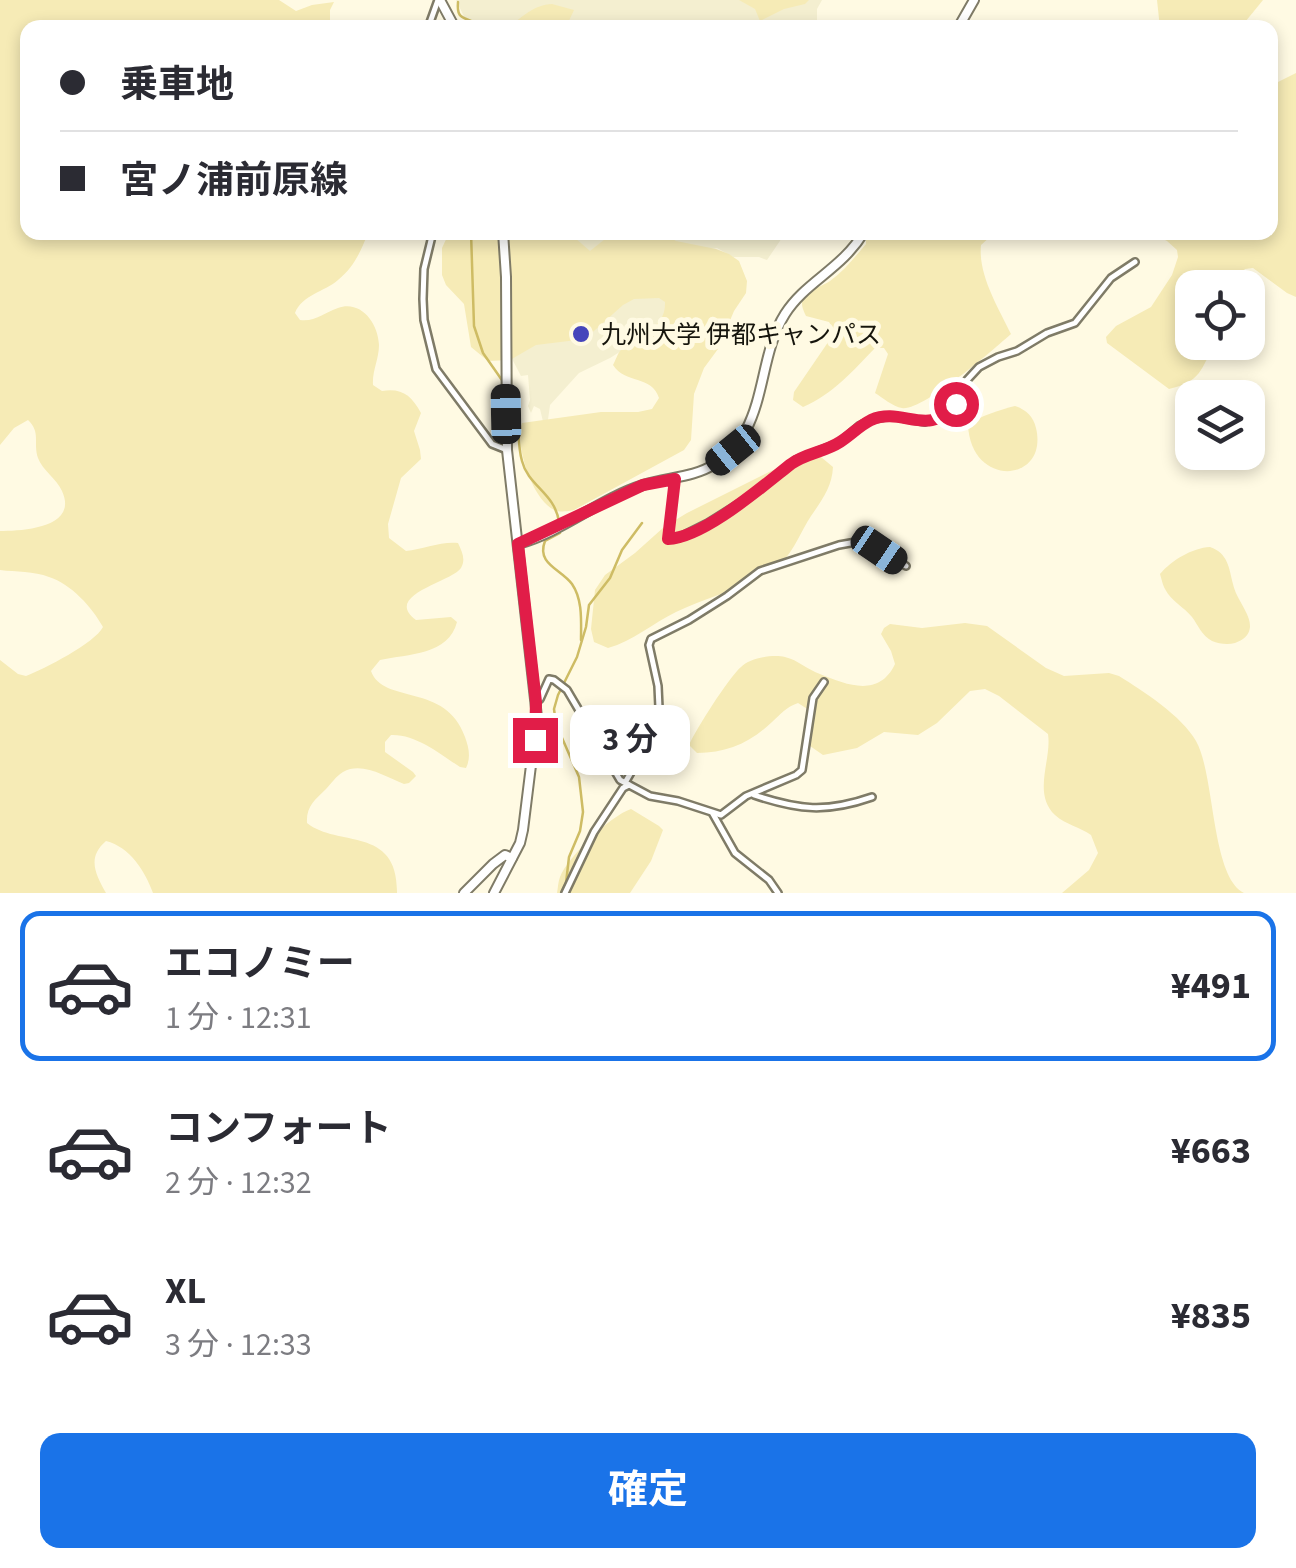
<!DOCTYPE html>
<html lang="ja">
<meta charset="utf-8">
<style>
body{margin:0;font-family:"Source Sans 3","Noto Sans JP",sans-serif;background:#f2f2f3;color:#2b2b33;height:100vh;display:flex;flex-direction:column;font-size:38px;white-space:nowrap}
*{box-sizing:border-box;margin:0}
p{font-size:32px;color:#7c7c81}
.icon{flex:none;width:55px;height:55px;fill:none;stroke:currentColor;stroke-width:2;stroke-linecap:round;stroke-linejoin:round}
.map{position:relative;height:893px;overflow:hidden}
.side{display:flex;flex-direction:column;background:#fff;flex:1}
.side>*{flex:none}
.hud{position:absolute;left:20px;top:20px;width:1258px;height:220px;border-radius:20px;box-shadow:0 5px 15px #0003;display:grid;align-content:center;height:220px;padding:0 40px;background:#fff}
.buttons{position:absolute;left:1175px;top:270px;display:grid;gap:20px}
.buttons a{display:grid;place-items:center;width:90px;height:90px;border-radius:20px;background:#fff;box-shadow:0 5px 15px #0003;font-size:50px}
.end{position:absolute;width:45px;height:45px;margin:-22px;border:12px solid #e11d48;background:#fff;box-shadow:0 0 0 5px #fff}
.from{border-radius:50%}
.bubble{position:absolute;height:70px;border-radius:20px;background:#fff;box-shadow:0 5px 15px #0003;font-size:32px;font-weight:700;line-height:70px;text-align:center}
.car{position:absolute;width:30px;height:60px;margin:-30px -15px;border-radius:12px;box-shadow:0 0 8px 2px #0007;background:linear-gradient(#222 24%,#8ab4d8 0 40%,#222 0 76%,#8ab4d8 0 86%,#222 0)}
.hud b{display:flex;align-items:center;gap:35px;height:95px;font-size:38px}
.hud b+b{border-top:2px solid #e1e1e2}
.hud i{width:25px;height:25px;background:#2b2b33}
ul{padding:18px 0 0;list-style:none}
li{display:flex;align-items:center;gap:30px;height:150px;margin:0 20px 15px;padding:0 20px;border:5px solid transparent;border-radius:20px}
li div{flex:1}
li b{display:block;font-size:38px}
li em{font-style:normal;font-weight:700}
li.selected{border-color:#1a73e8}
li>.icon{width:90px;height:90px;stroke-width:1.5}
.cta{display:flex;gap:20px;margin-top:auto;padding:20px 40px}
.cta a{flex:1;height:115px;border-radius:20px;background:#1a73e8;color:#fff;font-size:40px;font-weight:700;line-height:115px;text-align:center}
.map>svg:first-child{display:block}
.built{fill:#f4efd0}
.green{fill:#f6ebb6}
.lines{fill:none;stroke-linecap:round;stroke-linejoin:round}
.stream{stroke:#cebc64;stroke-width:2.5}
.minor-casing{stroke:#7f7b67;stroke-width:10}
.major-casing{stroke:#7f7b67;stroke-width:12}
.minor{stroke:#fff;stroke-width:5}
.major{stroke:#fff;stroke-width:8}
.route{stroke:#e11d48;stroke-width:12}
.poi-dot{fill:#4545bb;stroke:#fffae3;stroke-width:4}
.labels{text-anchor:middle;stroke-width:10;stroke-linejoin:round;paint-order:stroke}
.poi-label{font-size:25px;fill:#16150d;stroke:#fffae3;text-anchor:start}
</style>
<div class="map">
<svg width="1296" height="893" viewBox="0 0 1296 893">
<rect width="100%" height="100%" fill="#fffae3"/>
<g class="built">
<polygon points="456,0 822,0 817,9 817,28 469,27"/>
<polygon points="786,232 767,260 759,257 733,257 717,248 688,252 695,305 610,358 579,373 550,405 546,434 540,409 534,406 531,413 528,406 530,400 528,375 521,376 510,355 516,233"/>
</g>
<g class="green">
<path d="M0,0H279L296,11L312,5L334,2L330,10V21L346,24L349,27L28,28V232L368,233C361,251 354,267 338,280C324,292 302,295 295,313L300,320C315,322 324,313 338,308C361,300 378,323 379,345C379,359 372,371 373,385L382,391C402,388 411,395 421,413L414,431L420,450L421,459L401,478L388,524L389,538L406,551C423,549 442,541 458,543C462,552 466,559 461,568C452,582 382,595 416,620L451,617L457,622C449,655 408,654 380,660L371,671C383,705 446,682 465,737C469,748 471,758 466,768L460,767C440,754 416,734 391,735L385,742V752L413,772L416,776L409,783L404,784C386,777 362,761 343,772C336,776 331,784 326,789C315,800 306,806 307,823C338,848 398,825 397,893H153C145,871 130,847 106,841C87,857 95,874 106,893H0V660L18,674L26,676C44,669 95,643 103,627C92,607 71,584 49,577C34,571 16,572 0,570V531C22,531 79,528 62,491C57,479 42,470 38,458C33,443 41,432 28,420L14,428L0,445Z"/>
<polygon points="739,0 809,0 805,4 784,9 760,21 755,9"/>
<polygon points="1157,0 1263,0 1241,27 1160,28"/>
<path d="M552,4L574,10L566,27H509C523,16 534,5 552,4Z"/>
<path d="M1296,73V297L1287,293L1253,268L1245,269L1229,287L1192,288V342L1215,343C1201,369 1201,382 1169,389L1107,343L1106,337L1116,326L1151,307L1172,275L1178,257L1177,250L1167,241L1151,233L1270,232V86Z"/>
<path d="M661,232L676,241L716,249L729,254L739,261L747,281L746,293L734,311L718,349L704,368L694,394L691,440L684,450L574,510C572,511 559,512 557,511C533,504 514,444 522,423L601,412H638L652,409L659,398C652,375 625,384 613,365C616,360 617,354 621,350C635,331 666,332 665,302L659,298L634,299L623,305L585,339L536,345L510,360L488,361L471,347L464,304L446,285L442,275V248L449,233H573L574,237L590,251L610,235V233Z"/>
<path d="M870,233H1006L991,236L981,245C978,275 998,307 1011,334C994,349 922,412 902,408C893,407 882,397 875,393L888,354L884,348H875C853,371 833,394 803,407L793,400L794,392L835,332L829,322L806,316C802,308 799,300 807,293C813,288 823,286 830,281C844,271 855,257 866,244V237Z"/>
<path d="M1015,406C1026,410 1033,416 1036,428C1049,483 971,489 968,425C980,416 999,410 1015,406Z"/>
<path d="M821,457L833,467C832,487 822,500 811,516C801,531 795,549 782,562C755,586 708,596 676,612C653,623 633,641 608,648L594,642L591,629L595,590L605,575L635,553L664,527L687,513L771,471L801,459Z"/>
<path d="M1210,547C1228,553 1229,568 1233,584C1236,599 1251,614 1250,627C1249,636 1243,640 1235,643C1228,645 1219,644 1212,641C1202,636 1198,625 1192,617C1184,607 1171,601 1165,589C1163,586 1161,577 1160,574C1172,560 1192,548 1210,547Z"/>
<path d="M965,623L987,626L1046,668L1064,676L1109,673L1119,676C1143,691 1182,716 1196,741C1215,774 1211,877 1244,893H1062L1089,870L1098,853L1091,835C1080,827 1066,825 1055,815C1032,793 1052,760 1048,734L999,696L985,689L970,691L937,723L918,735L884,732L857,748L823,755L810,746L807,731L809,710L798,703C786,707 781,714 772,722C750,743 727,753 697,753L689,745C695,731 729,677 741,667C750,658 773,654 785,657C798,660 808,670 820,674C847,685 879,698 895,664L891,651L881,634L884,628L890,624L922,628Z"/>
<path d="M631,809L659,826L663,830L651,861L630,893H557C558,888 558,882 560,877C568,857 610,816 631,809Z"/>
</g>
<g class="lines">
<g class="stream">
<path d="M458,2C456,24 468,14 480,28"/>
<polyline points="471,232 474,326 483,353 504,383"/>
<path d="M509,390C523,412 515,437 522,461C528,486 555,493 559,522"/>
<path d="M559,530L560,533L545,541C536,564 561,569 572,584C583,600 581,622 581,640"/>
<polyline points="561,893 566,883 569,857 580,831 583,812 579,777 556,724 554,709 558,695 577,657 586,627 589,605 610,578 622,550 642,523"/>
</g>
<defs>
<g id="minor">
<polyline points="428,28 438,0"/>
<polyline points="433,232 424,269 423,299 424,320 436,369 492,444 507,450"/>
<polyline points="675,479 668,539 678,538 708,523 751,496 796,460 839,443 859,426 873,419 891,416 925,422 945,415 953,409 967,380 979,367 998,357 1017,351 1047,333 1075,323 1111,278 1135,262"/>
<polyline points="537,701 540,699 549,679 554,680 567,690 620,780 650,796 678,801 721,815 746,796 796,775 802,770 813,698 824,682"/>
<polyline points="626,781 655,731 659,708 658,686 649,645 651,639 689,620 727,596 760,571 839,545 856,542 869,545 906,566"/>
<path d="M754,795C799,810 826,813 872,797"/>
<polyline points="713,814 735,853 769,880 778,893"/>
<polyline points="565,893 594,832 623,788 629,785"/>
</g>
<g id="major">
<polyline points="440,0 455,28"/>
<polyline points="958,28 974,0"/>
<path d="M518,544C562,532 599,499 643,485C667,477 693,478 715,464C729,455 739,444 746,430C765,394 763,349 785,314C805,282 842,269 864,232"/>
<polyline points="464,893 493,864 505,855 512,858"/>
<polyline points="494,893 520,843 523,830 537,717 507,450 506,277 503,232"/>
</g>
</defs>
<use href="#minor" class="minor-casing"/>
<use href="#major" class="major-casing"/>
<use href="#minor" class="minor"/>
<use href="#major" class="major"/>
</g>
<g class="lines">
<path class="route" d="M535,740L536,702L518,544L643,485L675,479L668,539C703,538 763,486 791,464C806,453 825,452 840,442C851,435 859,426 871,420C903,406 928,439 956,404"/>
</g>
<circle class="poi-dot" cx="581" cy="334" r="10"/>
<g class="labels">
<g class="poi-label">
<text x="601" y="343">九州大学 伊都キャンパス</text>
</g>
</g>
</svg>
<div class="buttons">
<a><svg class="icon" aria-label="locate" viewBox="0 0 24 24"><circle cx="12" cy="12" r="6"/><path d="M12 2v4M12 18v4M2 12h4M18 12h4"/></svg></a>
<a><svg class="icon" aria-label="layers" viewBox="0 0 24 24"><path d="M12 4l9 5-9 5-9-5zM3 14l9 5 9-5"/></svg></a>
</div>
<i class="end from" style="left:956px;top:404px"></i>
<i class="end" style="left:535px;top:740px"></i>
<div class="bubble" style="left:570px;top:705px;width:120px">3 分</div>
<i class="car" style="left:506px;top:414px;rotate:359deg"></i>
<i class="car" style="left:733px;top:450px;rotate:231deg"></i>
<i class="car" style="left:879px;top:550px;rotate:124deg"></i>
<div class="hud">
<b><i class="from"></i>乗車地</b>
<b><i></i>宮ノ浦前原線</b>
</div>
</div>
<section class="side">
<ul>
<li class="selected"><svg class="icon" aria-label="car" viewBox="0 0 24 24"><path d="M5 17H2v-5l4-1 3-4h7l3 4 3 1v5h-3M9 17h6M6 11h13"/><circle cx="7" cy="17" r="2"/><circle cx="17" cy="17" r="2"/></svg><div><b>エコノミー</b><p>1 分 · 12:31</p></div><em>¥491</em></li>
<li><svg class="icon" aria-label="car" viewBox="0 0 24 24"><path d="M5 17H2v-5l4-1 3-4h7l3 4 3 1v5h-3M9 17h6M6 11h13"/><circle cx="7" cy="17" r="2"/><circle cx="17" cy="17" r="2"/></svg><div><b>コンフォート</b><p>2 分 · 12:32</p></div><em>¥663</em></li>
<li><svg class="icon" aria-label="car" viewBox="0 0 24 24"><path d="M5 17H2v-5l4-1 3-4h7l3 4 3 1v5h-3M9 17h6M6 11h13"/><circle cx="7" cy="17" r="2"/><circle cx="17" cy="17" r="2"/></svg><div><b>XL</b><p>3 分 · 12:33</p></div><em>¥835</em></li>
</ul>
<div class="cta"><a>確定</a></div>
</section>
